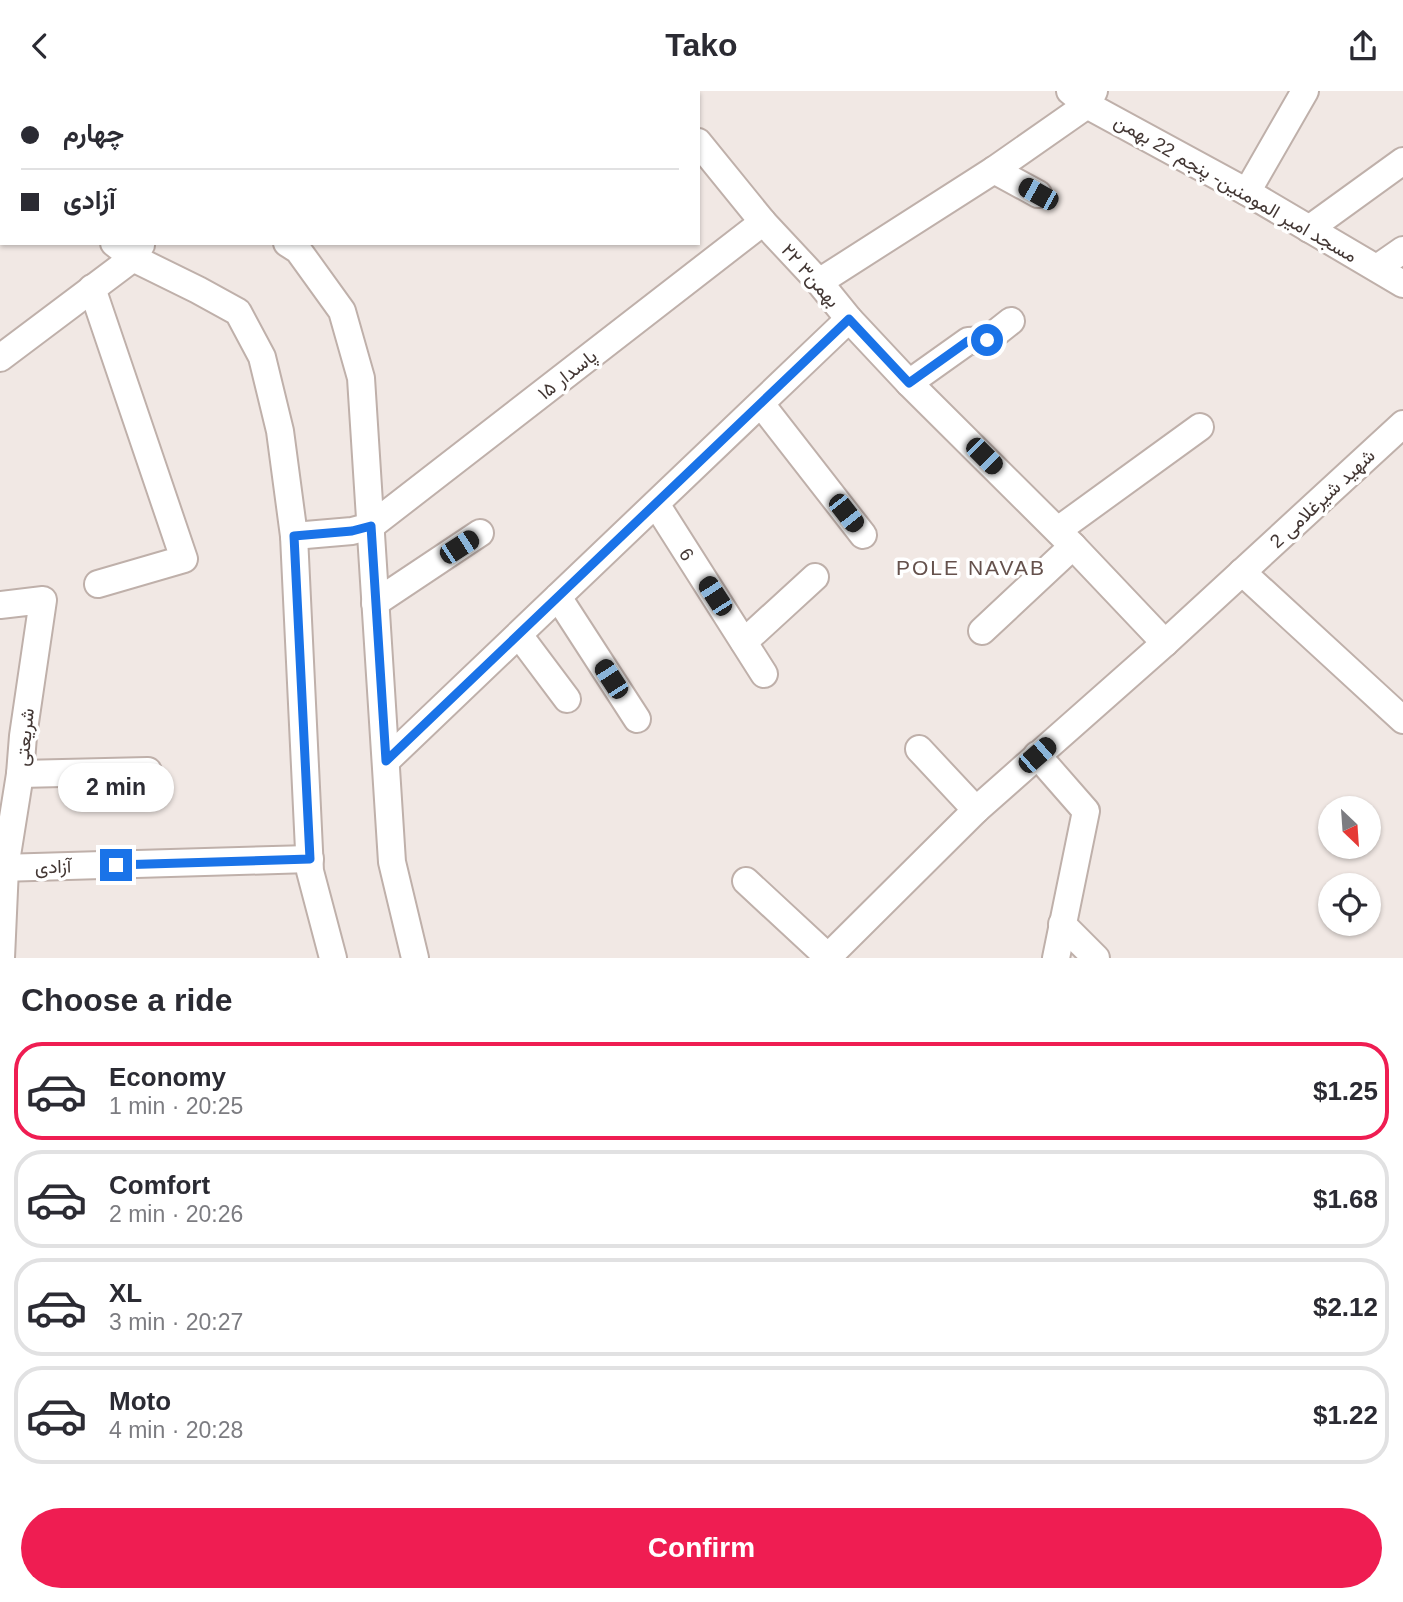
<!DOCTYPE html>
<meta charset="utf-8">
<style>
body{margin:0;font-family:Arial,Vazirmatn,sans-serif;background:#f2f2f3;color:#2b2b33;height:100vh;display:flex;flex-direction:column;font-size:26px;white-space:nowrap}
*{box-sizing:border-box;margin:0}
p{font-size:23px;color:#7c7c81}
.icon{flex:none;width:38px;height:38px;fill:none;stroke:currentColor;stroke-width:2;stroke-linecap:round;stroke-linejoin:round}
.map{position:relative;height:867px;overflow:hidden}
.drawer{display:flex;flex-direction:column;background:#fff;flex:1}
.drawer>*{flex:none}
.guide{position:absolute;left:0px;top:0px;width:700px;height:154px;box-shadow:0 2px 5px #0004;display:grid;align-content:center;height:154px;padding:0 21px;background:#fff}
.needle{width:46px;rotate:155deg}
.fabs{position:absolute;left:1318px;top:705px;display:grid;gap:14px}
.fabs a{display:grid;place-items:center;width:63px;height:63px;border-radius:50%;background:#fff;box-shadow:0 2px 5px #0004;font-size:35px}
.end{position:absolute;width:32px;height:32px;margin:-16px;border:9px solid #1a73e8;background:#fff;box-shadow:0 0 0 4px #fff}
.from{border-radius:50%}
.bubble{position:absolute;height:49px;border-radius:24px;background:#fff;box-shadow:0 2px 5px #0004;font-size:23px;font-weight:600;line-height:49px;text-align:center}
.car{position:absolute;width:21px;height:42px;margin:-21px -10px;border-radius:9px;box-shadow:0 0 5px 2px #0007;background:linear-gradient(#222 24%,#8ab4d8 0 40%,#222 0 76%,#8ab4d8 0 86%,#222 0)}
.guide b{display:flex;align-items:center;gap:24px;height:66px;font-size:26px}
.guide b+b{border-top:2px solid #e1e1e2}
.guide i{width:18px;height:18px;background:#2b2b33}
ul{padding:0;list-style:none}
li{display:flex;align-items:center;gap:21px;height:98px;margin:0 14px 10px;padding:0 7px;border:4px solid #e1e1e2;border-radius:28px}
li div{flex:1}
li b{display:block;font-size:26px}
li em{font-style:normal;font-weight:600}
li.selected{border-color:#ef1d52}
li>.icon{width:63px;height:63px;stroke-width:1.5}
h2{padding:0 21px;font-size:32px;line-height:84px}
.action{display:flex;gap:14px;margin-top:auto;padding:14px 21px}
.action a{flex:1;height:80px;border-radius:42px;background:#ef1d52;color:#fff;font-size:28px;font-weight:600;line-height:80px;text-align:center}
header{display:flex;justify-content:space-between;align-items:center;height:91px;padding:0 21px;background:#fff;font-size:32px;font-weight:600}
.map>svg:first-child{display:block}
.lines{fill:none;stroke-linecap:round;stroke-linejoin:round}
.street-casing{stroke:#bfb0aa;stroke-width:30}
.street{stroke:#fff;stroke-width:26}
.route{stroke:#1a73e8;stroke-width:9}
.labels{text-anchor:middle;stroke-width:7;stroke-linejoin:round;paint-order:stroke}
.street-label{font-size:19px;fill:#433734;stroke:#fff}
.neighbourhood-label{font-size:21px;letter-spacing:2px;fill:#65514c;stroke:#fff}
</style>
<header><svg class="icon" aria-label="back" viewBox="0 0 24 24"><path d="M15 5l-7 7 7 7"/></svg>Tako<svg class="icon" aria-label="share" viewBox="0 0 24 24"><path d="M12 15V3M7 8l5-5 5 5M5 13v7h14v-7"/></svg></header>
<div class="map">
<svg width="1403" height="867" viewBox="0 0 1403 867">
<rect width="100%" height="100%" fill="#f1e8e4"/>
<g class="lines">
<defs>
<g id="street">
<polyline points="426,0 427,2"/>
<polyline points="656,0 658,2"/>
<polyline points="1070,0 1087,14 1247,101 1403,193"/>
<polyline points="263,2 264,0"/>
<polyline points="508,2 510,0"/>
<polyline points="698,51 763,131 819,191 849,228 909,292 1073,455 1165,552"/>
<polyline points="0,65 2,66"/>
<polyline points="994,79 1038,103"/>
<polyline points="1247,101 1305,0"/>
<polyline points="1309,138 1403,70"/>
<polyline points="114,152 133,167 198,199 238,221 262,266 280,340 294,445 310,780 333,867"/>
<polyline points="287,152 298,159 342,220 361,287 392,771 415,867"/>
<polyline points="1377,177 1403,159"/>
<polyline points="819,191 994,79 1087,14 1094,0"/>
<polyline points="92,197 184,468 98,493"/>
<polyline points="0,267 133,167 141,154"/>
<polyline points="909,292 968,250 987,249 1011,230"/>
<polyline points="761,313 863,444"/>
<polyline points="656,413 764,583"/>
<polyline points="1058,439 1200,336"/>
<polyline points="294,445 352,440 371,435 763,131"/>
<polyline points="1242,481 1403,629"/>
<polyline points="558,506 637,628"/>
<polyline points="375,512 480,442"/>
<polyline points="0,514 43,509 23,645 20,683 5,777 1,867"/>
<polyline points="982,540 1073,455"/>
<polyline points="519,544 567,608"/>
<polyline points="744,551 815,486"/>
<polyline points="919,658 976,719"/>
<polyline points="1037,664 1086,720 1056,867"/>
<polyline points="386,670 849,228"/>
<polyline points="20,683 148,680"/>
<polyline points="0,777 310,768"/>
<polyline points="746,790 828,866"/>
<polyline points="1062,833 1096,867"/>
<polyline points="827,867 976,719 1165,552 1403,333"/>
</g>
</defs>
<use href="#street" class="street-casing"/>
<use href="#street" class="street"/>
</g>
<g class="lines">
<polyline class="route" points="116,774 310,768 294,445 352,440 371,435 386,670 849,228 909,292 968,250 987,249"/>
</g>
<g class="labels">
<g class="street-label">
<text transform="translate(1236 97) rotate(30)" y="7">مسجد امیر المومنین- پنجم 22 بهمن</text>
<text transform="translate(811 184) rotate(49)" y="7">۲۲ بهمن۳</text>
<text transform="translate(567 283) rotate(-38)" y="7">پاسدار ۱۵</text>
<text transform="translate(1322 407) rotate(-43)" y="7">شهید شیرغلامی 2</text>
<text transform="translate(687 463) rotate(57)" y="7">6</text>
<text transform="translate(24 646) rotate(-84)" y="7">شریعتی</text>
<text transform="translate(53 775) rotate(-2)" y="7">آزادی</text>
</g>
<g class="neighbourhood-label">
<text x="971" y="484">POLE NAVAB</text>
</g>
</g>
</svg>
<div class="fabs">
<a><svg class="needle" viewBox="-14 -14 28 28"><path d="M0-13l5 13h-10z" fill="#e53935"/><path d="M0 13l5-13h-10z" fill="#7c7c81"/></svg></a>
<a><svg class="icon" aria-label="locate" viewBox="0 0 24 24"><circle cx="12" cy="12" r="6"/><path d="M12 2v4M12 18v4M2 12h4M18 12h4"/></svg></a>
</div>
<i class="end from" style="left:987px;top:249px"></i>
<i class="end" style="left:116px;top:774px"></i>
<div class="bubble" style="left:58px;top:672px;width:116px">2 min</div>
<i class="car" style="left:1038px;top:103px;rotate:299deg"></i>
<i class="car" style="left:984px;top:365px;rotate:135deg"></i>
<i class="car" style="left:846px;top:422px;rotate:142deg"></i>
<i class="car" style="left:459px;top:456px;rotate:57deg"></i>
<i class="car" style="left:715px;top:505px;rotate:327deg"></i>
<i class="car" style="left:611px;top:588px;rotate:327deg"></i>
<i class="car" style="left:1037px;top:664px;rotate:49deg"></i>
<div class="guide">
<b><i class="from"></i>چهارم</b>
<b><i></i>آزادی</b>
</div>
</div>
<section class="drawer">
<h2>Choose a ride</h2>
<ul>
<li class="selected"><svg class="icon" aria-label="car" viewBox="0 0 24 24"><path d="M5 17H2v-5l4-1 3-4h7l3 4 3 1v5h-3M9 17h6M6 11h13"/><circle cx="7" cy="17" r="2"/><circle cx="17" cy="17" r="2"/></svg><div><b>Economy</b><p>1 min · 20:25</p></div><em>$1.25</em></li>
<li><svg class="icon" aria-label="car" viewBox="0 0 24 24"><path d="M5 17H2v-5l4-1 3-4h7l3 4 3 1v5h-3M9 17h6M6 11h13"/><circle cx="7" cy="17" r="2"/><circle cx="17" cy="17" r="2"/></svg><div><b>Comfort</b><p>2 min · 20:26</p></div><em>$1.68</em></li>
<li><svg class="icon" aria-label="car" viewBox="0 0 24 24"><path d="M5 17H2v-5l4-1 3-4h7l3 4 3 1v5h-3M9 17h6M6 11h13"/><circle cx="7" cy="17" r="2"/><circle cx="17" cy="17" r="2"/></svg><div><b>XL</b><p>3 min · 20:27</p></div><em>$2.12</em></li>
<li><svg class="icon" aria-label="car" viewBox="0 0 24 24"><path d="M5 17H2v-5l4-1 3-4h7l3 4 3 1v5h-3M9 17h6M6 11h13"/><circle cx="7" cy="17" r="2"/><circle cx="17" cy="17" r="2"/></svg><div><b>Moto</b><p>4 min · 20:28</p></div><em>$1.22</em></li>
</ul>
<div class="action"><a>Confirm</a></div>
</section>
